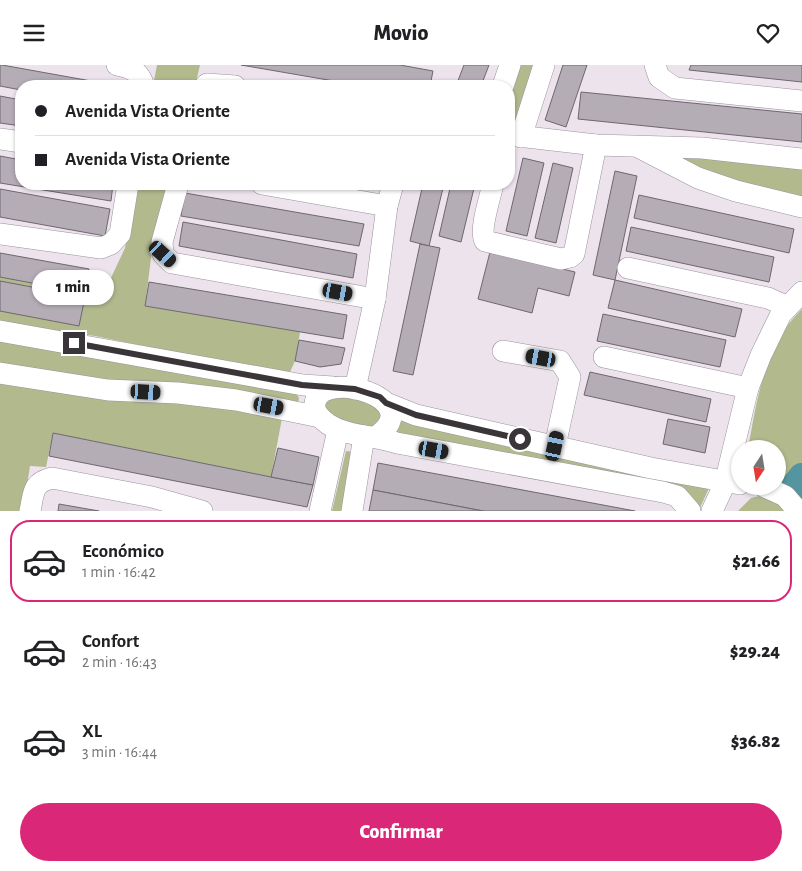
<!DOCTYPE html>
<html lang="es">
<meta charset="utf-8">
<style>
body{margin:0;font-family:"Alegreya Sans",sans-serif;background:#f6f6f6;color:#202124;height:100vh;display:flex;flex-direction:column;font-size:19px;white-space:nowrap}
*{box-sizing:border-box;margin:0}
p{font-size:16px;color:#757577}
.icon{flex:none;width:28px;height:28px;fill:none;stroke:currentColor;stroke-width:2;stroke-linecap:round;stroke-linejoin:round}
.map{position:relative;height:446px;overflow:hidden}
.sheet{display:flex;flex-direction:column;background:#fff;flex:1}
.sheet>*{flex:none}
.banner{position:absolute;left:15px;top:15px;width:500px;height:110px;border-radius:20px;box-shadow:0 1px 4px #0004;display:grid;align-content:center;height:110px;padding:0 20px;background:#fff}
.needle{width:32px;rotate:192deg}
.tools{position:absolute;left:731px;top:375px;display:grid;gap:10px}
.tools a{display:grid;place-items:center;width:55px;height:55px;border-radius:50%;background:#fff;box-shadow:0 1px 4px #0004;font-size:25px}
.end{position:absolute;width:22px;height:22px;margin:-11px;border:6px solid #393539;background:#fff;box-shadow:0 0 0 2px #fff}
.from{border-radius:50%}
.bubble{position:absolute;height:35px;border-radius:18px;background:#fff;box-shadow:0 1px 4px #0004;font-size:16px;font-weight:800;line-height:35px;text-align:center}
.car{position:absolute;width:15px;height:30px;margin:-15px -8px;border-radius:6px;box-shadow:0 0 4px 1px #0007;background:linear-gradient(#222 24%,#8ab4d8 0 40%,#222 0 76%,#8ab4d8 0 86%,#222 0)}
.banner b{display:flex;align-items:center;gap:18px;height:48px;font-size:19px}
.banner b+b{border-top:1px solid #e0e0e0}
.banner i{width:12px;height:12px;background:#202124}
ul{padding:9px 0 0;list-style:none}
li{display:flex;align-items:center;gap:15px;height:82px;margin:0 10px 8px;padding:0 10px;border:2px solid transparent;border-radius:20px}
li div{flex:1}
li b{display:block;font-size:19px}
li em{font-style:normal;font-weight:800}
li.current{border-color:#db2777}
li>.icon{width:45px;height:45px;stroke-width:1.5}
.cta{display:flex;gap:10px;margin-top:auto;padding:10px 20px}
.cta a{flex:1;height:58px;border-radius:30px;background:#db2777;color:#fff;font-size:20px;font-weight:800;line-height:58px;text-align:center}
header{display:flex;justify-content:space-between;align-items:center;height:65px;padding:0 20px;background:#fff;font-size:22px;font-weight:800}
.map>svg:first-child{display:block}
.green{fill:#b1b98d}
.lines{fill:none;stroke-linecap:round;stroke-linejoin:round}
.river{stroke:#55959f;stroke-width:28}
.building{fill:#b5adb6;stroke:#6f6770}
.minor-casing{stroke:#9b939c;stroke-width:22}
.minor{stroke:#fff;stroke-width:21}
.route{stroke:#393539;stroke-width:6}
</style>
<header><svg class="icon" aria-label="menu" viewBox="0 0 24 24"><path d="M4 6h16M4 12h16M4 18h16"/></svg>Movio<svg class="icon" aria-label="heart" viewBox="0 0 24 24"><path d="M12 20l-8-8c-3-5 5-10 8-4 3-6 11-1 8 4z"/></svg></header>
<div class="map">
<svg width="802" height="446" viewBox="0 0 802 446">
<rect width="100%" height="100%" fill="#ece3ec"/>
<g class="green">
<polygon points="157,0 200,0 195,21 153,21"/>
<polygon points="519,0 536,0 517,62 509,60 509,33"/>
<polygon points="673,83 802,95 802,141 699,113"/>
<polygon points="138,119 168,119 151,193 145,241 300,267 295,296 290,307 217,296 95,271 0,258 0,212 103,230 125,183"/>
<path d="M802,244V441L778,421V384H748C757,335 764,280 802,244Z"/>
<polygon points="0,274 295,326 299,333 297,343 0,300"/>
<polygon points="0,313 177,335 282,353 271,412 53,368 46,402 30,401 23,446 0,446"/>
<polygon points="332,329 377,336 384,364 336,360 322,337"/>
<polygon points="400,349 709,423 699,445 390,370"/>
<polygon points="346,386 353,387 346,446 332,446"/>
<polygon points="760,431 768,432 789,446 738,446 751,433"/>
</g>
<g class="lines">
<polyline class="river" points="795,421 802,412"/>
</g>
<g class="building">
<polygon points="0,0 2,0 119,21 21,21 21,25 0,21"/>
<polygon points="241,0 400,0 433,6 430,21 363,21"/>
<polygon points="464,0 489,0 481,21 456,21"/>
<polygon points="563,0 587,0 566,62 545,55"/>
<polygon points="691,0 802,0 802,17 689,5"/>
<polygon points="581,27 802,49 802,77 578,54"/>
<polygon points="0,31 21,35 21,61 0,58"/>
<polygon points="0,91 21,95 21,119 113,119 111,136 0,118"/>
<polygon points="523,93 544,98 527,171 506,166"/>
<polygon points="553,98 573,103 556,178 535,173"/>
<polygon points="615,106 637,111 615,215 593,210"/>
<polygon points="423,119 444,119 429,181 410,176"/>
<polygon points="451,119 475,119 461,177 439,171"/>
<polygon points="0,124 110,144 105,171 0,152"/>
<polygon points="185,128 364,159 359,181 181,151"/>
<polygon points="639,130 794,164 789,188 634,153"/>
<polygon points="183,157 357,189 353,213 179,181"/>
<polygon points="631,162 774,192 769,217 626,186"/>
<polygon points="420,179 440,183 413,310 393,306"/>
<polygon points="490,187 575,207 569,231 538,223 532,248 478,234"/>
<polygon points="0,188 89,204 85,228 0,212"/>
<polygon points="615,215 742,244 735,272 608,243"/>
<polygon points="0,216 85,232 79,261 0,246"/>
<polygon points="149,217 347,250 343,274 145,241"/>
<polygon points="603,249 726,275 720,302 597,276"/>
<polygon points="299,275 345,283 341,299 320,302 295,296"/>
<polygon points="590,307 711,334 706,357 584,330"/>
<polygon points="668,354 710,362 705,388 663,379"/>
<polygon points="53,368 271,412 313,420 307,442 49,391"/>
<polygon points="278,383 319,392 313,420 271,412"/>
<polygon points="378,398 635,446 483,446 373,425"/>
<polygon points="373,425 483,446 369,446"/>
<polygon points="59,439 99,446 58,446"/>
</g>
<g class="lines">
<defs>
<g id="minor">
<path d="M117,0C132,3 139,6 144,21"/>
<polyline points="655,0 659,12 675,23 802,36"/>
<polyline points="205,21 207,19 235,21"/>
<polyline points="503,21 510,0"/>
<polyline points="509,70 596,80 702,83 802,94"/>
<polyline points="521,72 544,0"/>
<polyline points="0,74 21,77"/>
<polyline points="640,83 698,113 736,126 802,142"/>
<polyline points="178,119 162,177 163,189 172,198 375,234"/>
<polyline points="262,119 387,141"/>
<path d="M493,119C490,133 479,165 485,176L561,194L570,192L574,189L596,80"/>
<polyline points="0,169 101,183 111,179 120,169 128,119"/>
<polyline points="628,203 768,233 788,242"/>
<polyline points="0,266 303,320 333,322"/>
<polyline points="503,286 560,296 570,312 555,381"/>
<polyline points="604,292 748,323"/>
<polyline points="0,308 108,325 178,328 236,335 320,352"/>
<polyline points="355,324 375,234 387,141 393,119"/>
<polyline points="386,338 416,350 651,403 740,419"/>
<path d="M377,371C429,334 321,302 315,338C313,347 321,354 328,359C348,372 375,370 397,378L663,427L677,431L690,446"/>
<polyline points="763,421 785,431 798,446"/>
<path d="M30,446C34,427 32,418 52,413L152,432L202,446"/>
<polyline points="320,446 338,365"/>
<polyline points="352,446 364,371"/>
<polyline points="712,446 725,418 748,323 761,290 781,249 802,227"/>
</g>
</defs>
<use href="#minor" class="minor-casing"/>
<use href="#minor" class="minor"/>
</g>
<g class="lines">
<polyline class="route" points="74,278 302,320 355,324 380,332 386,338 416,350 520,374"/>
</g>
</svg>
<div class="tools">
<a><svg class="needle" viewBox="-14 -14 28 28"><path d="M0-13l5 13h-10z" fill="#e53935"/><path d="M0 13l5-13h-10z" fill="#757577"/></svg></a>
</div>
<i class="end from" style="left:520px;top:374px"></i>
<i class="end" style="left:74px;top:278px"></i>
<div class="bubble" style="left:32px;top:205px;width:82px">1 min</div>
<i class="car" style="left:163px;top:189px;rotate:132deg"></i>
<i class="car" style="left:338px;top:227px;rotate:100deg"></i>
<i class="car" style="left:541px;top:293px;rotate:280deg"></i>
<i class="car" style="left:146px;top:327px;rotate:93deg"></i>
<i class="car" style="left:269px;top:341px;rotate:100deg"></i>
<i class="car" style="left:555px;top:381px;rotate:12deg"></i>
<i class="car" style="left:434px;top:385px;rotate:100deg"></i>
<div class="banner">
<b><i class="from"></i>Avenida Vista Oriente</b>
<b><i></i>Avenida Vista Oriente</b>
</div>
</div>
<section class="sheet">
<ul>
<li class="current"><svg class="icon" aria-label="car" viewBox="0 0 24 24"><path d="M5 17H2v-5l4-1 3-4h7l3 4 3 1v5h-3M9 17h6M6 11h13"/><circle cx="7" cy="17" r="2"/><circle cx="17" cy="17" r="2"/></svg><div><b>Económico</b><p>1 min · 16:42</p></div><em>$21.66</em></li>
<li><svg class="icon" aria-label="car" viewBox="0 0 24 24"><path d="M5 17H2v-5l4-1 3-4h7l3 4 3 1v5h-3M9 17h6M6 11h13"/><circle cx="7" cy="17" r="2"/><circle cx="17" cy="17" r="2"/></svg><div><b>Confort</b><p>2 min · 16:43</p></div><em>$29.24</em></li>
<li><svg class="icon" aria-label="car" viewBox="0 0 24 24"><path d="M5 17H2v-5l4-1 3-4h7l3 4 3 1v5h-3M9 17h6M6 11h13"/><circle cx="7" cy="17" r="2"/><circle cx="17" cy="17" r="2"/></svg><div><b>XL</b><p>3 min · 16:44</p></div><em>$36.82</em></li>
</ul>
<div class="cta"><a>Confirmar</a></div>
</section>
